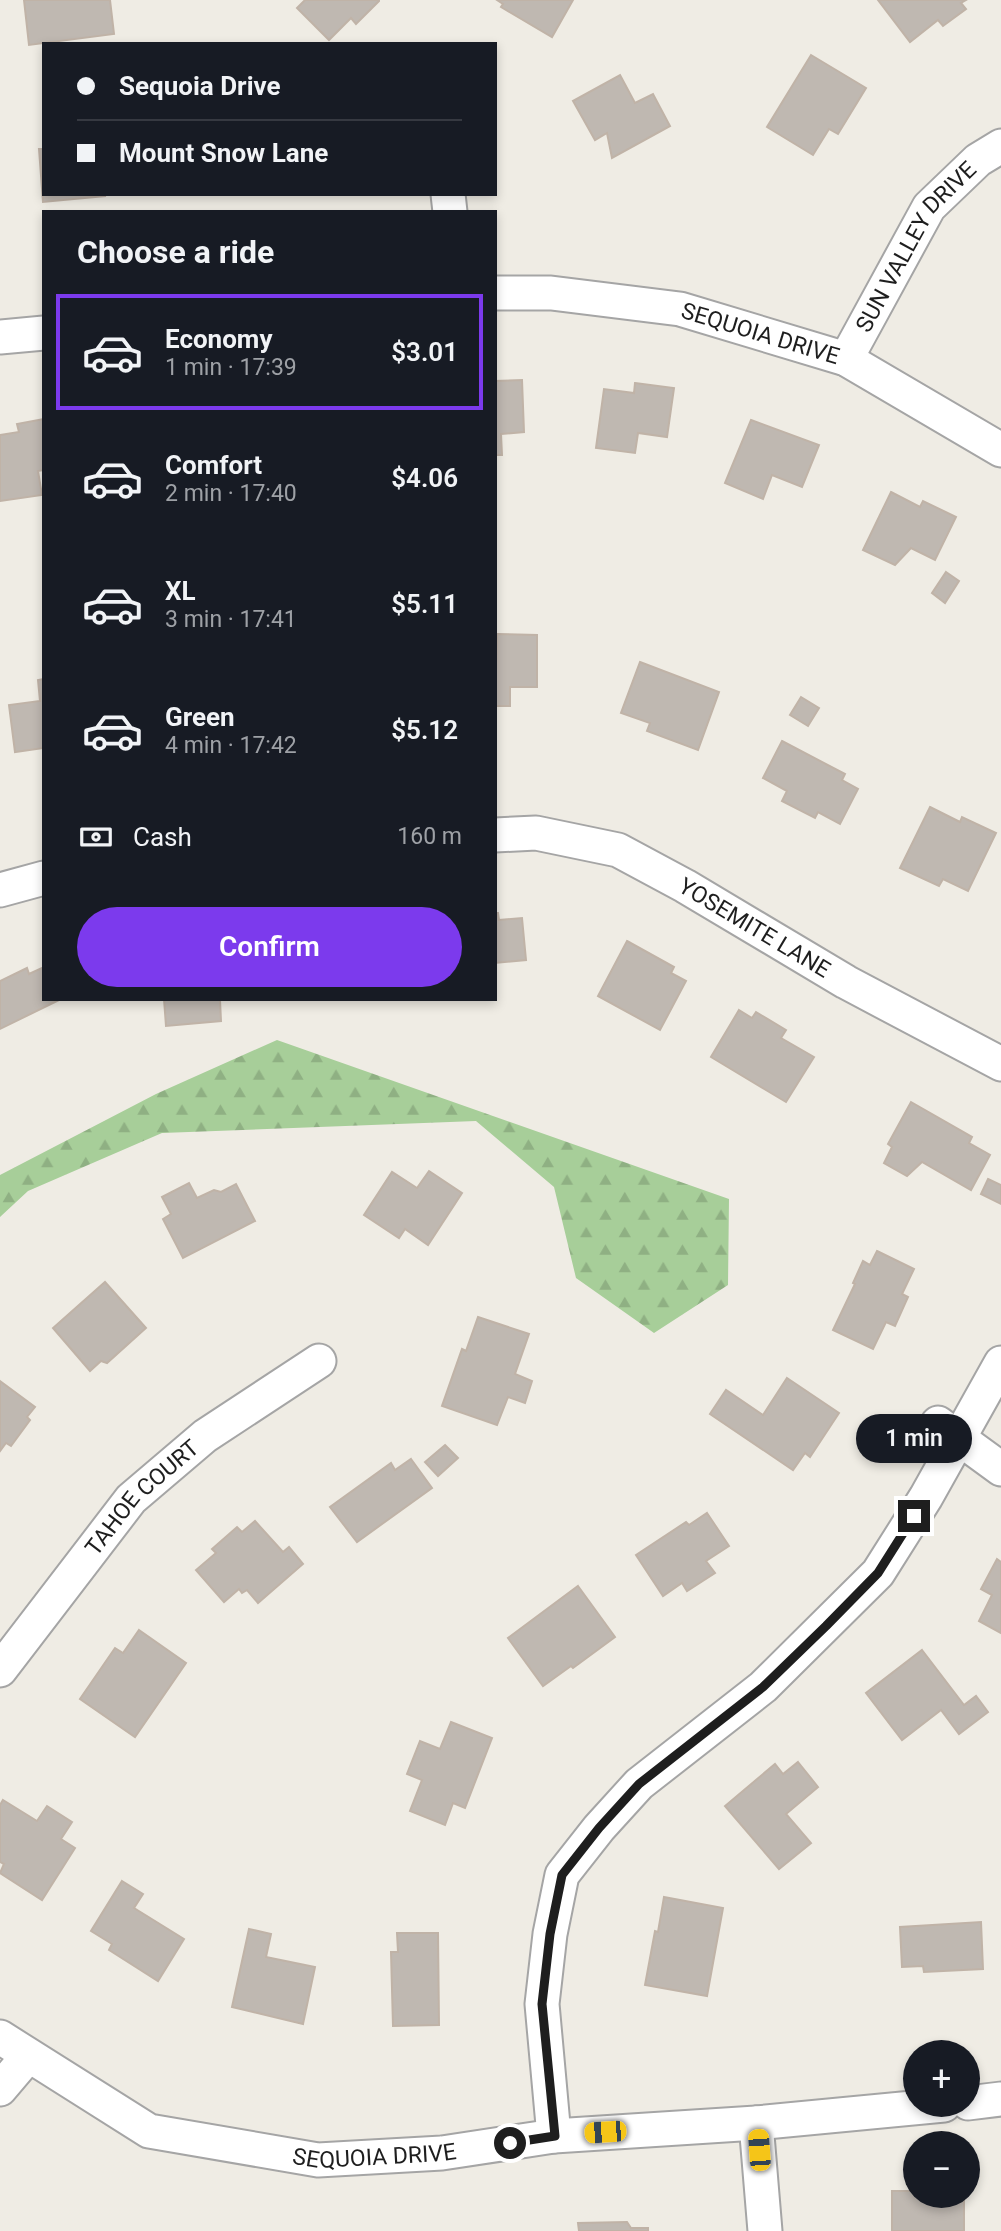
<!DOCTYPE html>
<meta charset="utf-8">
<style>
body{margin:0;font-family:Roboto,sans-serif;background:#20242c;color:#f1f3f6;height:100vh;display:flex;flex-direction:column;font-size:26px;white-space:nowrap}
*{box-sizing:border-box;margin:0}
p{font-size:23px;color:#9ea1a6}
.icon{flex:none;width:38px;height:38px;fill:none;stroke:currentColor;stroke-width:2;stroke-linecap:round;stroke-linejoin:round}
.map{position:relative;flex:1;overflow:hidden}
.sheet{position:absolute;left:42px;top:210px;width:455px;height:791px;display:flex;flex-direction:column;background:#171b24;border-radius:0px;box-shadow:0 4px 10px #0003}
.sheet>*{flex:none}
.banner{position:absolute;left:42px;top:42px;width:455px;height:154px;border-radius:0px;box-shadow:0 4px 10px #0003;display:grid;align-content:center;height:154px;padding:0 35px;background:#171b24}
.buttons{position:absolute;left:903px;top:2040px;display:grid;gap:14px}
.buttons a{display:grid;place-items:center;width:77px;height:77px;border-radius:50%;background:#171b24;box-shadow:0 4px 10px #0003;font-size:35px}
.end{position:absolute;width:32px;height:32px;margin:-16px;border:9px solid #1e1e1e;background:#fff;box-shadow:0 0 0 4px #fff}
.from{border-radius:50%}
.bubble{position:absolute;height:49px;border-radius:24px;background:#171b24;box-shadow:0 4px 10px #0003;font-size:23px;font-weight:600;line-height:49px;text-align:center}
.car{position:absolute;width:21px;height:42px;margin:-21px -10px;border-radius:9px;box-shadow:0 0 5px 2px #0007;background:linear-gradient(#f5c518 24%,#345 0 40%,#f5c518 0 76%,#345 0 86%,#f5c518 0)}
.banner b{display:flex;align-items:center;gap:24px;height:66px;font-size:26px}
.banner b+b{border-top:2px solid #363941}
.banner i{width:18px;height:18px;background:#f1f3f6}
ul{padding:0;list-style:none}
li{display:flex;align-items:center;gap:21px;height:116px;margin:0 14px 10px;padding:0 21px;border:4px solid transparent;border-radius:0px}
li div{flex:1}
li b{display:block;font-size:26px}
li em{font-style:normal;font-weight:600}
li.selected{border-color:#7c3aed}
li>.icon{width:63px;height:63px;stroke-width:1.5}
h2{padding:0 35px;font-size:32px;line-height:84px}
.pay{display:flex;align-items:center;gap:18px;height:77px;padding:0 35px;font-size:26px}
.pay p{margin-inline-start:auto}
.button{display:flex;gap:14px;margin-top:auto;padding:14px 35px}
.button a{flex:1;height:80px;border-radius:42px;background:#7c3aed;color:#fff;font-size:28px;font-weight:600;line-height:80px;text-align:center}
.map>svg:first-child{display:block}
.forest{fill:url(#forest-firs)}
.building{fill:#bfb8b1;stroke:#c0b3a7;stroke-width:2}
.lines{fill:none;stroke-linecap:round;stroke-linejoin:round}
.street-casing{stroke:#a5a5a5;stroke-width:37}
.street{stroke:#fff;stroke-width:33}
.route{stroke:#1e1e1e;stroke-width:9}
.labels{text-anchor:middle;stroke-width:5;stroke-linejoin:round;paint-order:stroke}
.street-label{font-size:23px;fill:#1e1e1e;stroke:#fff}
</style>
<div class="map">
<svg width="1001" height="2231" viewBox="0 0 1001 2231">
<defs>
<pattern id="forest-firs" width="22" height="20" patternUnits="userSpaceOnUse" patternTransform="scale(1.75)"><rect width="22" height="20" fill="#a7ce99"/><path d="M5 1l3.5 6h-7zM16 11l3.5 6h-7z" fill="#8fb083"/></pattern>
</defs>
<rect width="100%" height="100%" fill="#efece4"/>
<polygon class="forest" points="277,1040 729,1199 728,1285 654,1333 576,1278 554,1187 476,1121 162,1133 28,1191 0,1217 0,1175 156,1094"/>
<g class="building">
<polygon points="24,0 110,0 114,34 29,45"/>
<polygon points="305,0 379,0 379,1 356,24 351,18 329,40 297,8"/>
<polygon points="497,0 573,0 552,37 501,7 503,4"/>
<polygon points="878,0 966,0 961,3 966,9 943,26 938,20 910,42"/>
<polygon points="811,55 866,88 838,134 829,129 813,155 767,127"/>
<polygon points="620,75 635,103 653,94 670,126 612,158 607,133 595,140 573,101"/>
<polygon points="39,149 44,149 44,194 106,196 43,202"/>
<polygon points="522,380 524,432 501,434 502,455 495,455 495,381"/>
<polygon points="635,383 674,388 667,437 638,433 635,453 596,448 604,389 634,393"/>
<polygon points="44,419 44,470 38,471 42,495 0,501 0,435 19,432 17,424"/>
<polygon points="751,420 819,445 802,487 772,475 763,499 725,483"/>
<polygon points="891,492 920,507 923,501 956,517 935,560 911,548 895,565 863,550"/>
<polygon points="946,572 959,581 945,603 932,593"/>
<polygon points="497,634 537,635 537,687 510,687 510,706 495,706"/>
<polygon points="640,662 719,692 698,750 647,731 650,723 621,713"/>
<polygon points="44,679 44,748 15,752 9,705 40,701 38,680"/>
<polygon points="801,697 819,708 808,726 790,715"/>
<polygon points="782,741 845,774 842,780 858,789 840,824 818,812 815,818 782,801 787,791 763,778"/>
<polygon points="930,807 960,822 962,817 996,833 968,891 943,879 939,886 900,868"/>
<polygon points="495,913 498,913 499,920 522,918 526,960 495,963"/>
<polygon points="627,941 674,967 671,973 686,981 660,1030 598,996"/>
<polygon points="44,967 44,999 61,999 0,1029 0,981 27,968 29,974"/>
<polygon points="164,999 223,999 220,1000 221,1021 166,1026"/>
<polygon points="739,1010 752,1018 756,1012 786,1030 781,1038 814,1057 786,1102 711,1057"/>
<polygon points="911,1102 972,1137 969,1143 990,1155 971,1190 922,1162 907,1176 884,1163 892,1147 888,1144"/>
<polygon points="429,1171 462,1193 428,1245 405,1229 399,1238 364,1215 392,1172 417,1188"/>
<polygon points="988,1179 1001,1185 1001,1204 981,1194"/>
<polygon points="189,1183 197,1198 214,1190 221,1192 236,1184 255,1221 183,1258 163,1219 171,1214 162,1197"/>
<polygon points="877,1251 914,1269 902,1294 908,1297 895,1326 886,1322 873,1349 833,1330 855,1284 853,1283 863,1261 870,1265"/>
<polygon points="105,1282 146,1328 107,1363 101,1361 90,1371 53,1328"/>
<polygon points="478,1317 529,1334 515,1374 532,1381 525,1403 508,1397 497,1425 442,1406 462,1349 466,1351"/>
<polygon points="787,1378 839,1413 810,1457 805,1453 793,1470 710,1414 726,1390 763,1415"/>
<polygon points="0,1381 35,1407 27,1417 30,1420 11,1446 6,1443 0,1451"/>
<polygon points="445,1445 458,1458 438,1476 425,1462"/>
<polygon points="411,1459 432,1488 357,1542 330,1507 391,1463 395,1470"/>
<polygon points="707,1513 729,1546 706,1561 715,1573 687,1591 682,1583 663,1596 636,1555 686,1522 689,1525"/>
<polygon points="255,1521 283,1552 289,1547 303,1564 258,1603 247,1590 242,1593 239,1589 224,1602 196,1570 216,1553 212,1549 237,1527 242,1532"/>
<polygon points="997,1559 1001,1562 1001,1633 979,1621 992,1595 981,1589"/>
<polygon points="578,1586 615,1637 573,1668 571,1666 543,1686 508,1638"/>
<polygon points="139,1630 186,1663 135,1737 80,1699 115,1648 123,1653"/>
<polygon points="922,1650 964,1705 976,1696 988,1712 959,1734 941,1710 902,1740 866,1693"/>
<polygon points="451,1722 492,1738 465,1808 453,1803 445,1825 410,1811 422,1780 407,1774 420,1741 440,1749"/>
<polygon points="798,1762 818,1787 786,1814 811,1843 779,1869 725,1806 775,1764 783,1774"/>
<polygon points="3,1800 37,1821 47,1806 72,1822 61,1839 75,1848 42,1900 0,1873 4,1864 0,1862 0,1805"/>
<polygon points="122,1881 143,1894 134,1908 184,1939 158,1981 109,1950 112,1944 91,1931"/>
<polygon points="664,1897 723,1908 707,1996 645,1985 655,1931 658,1932"/>
<polygon points="981,1922 983,1969 924,1972 923,1966 902,1967 900,1927"/>
<polygon points="249,1929 271,1934 266,1957 315,1967 303,2024 232,2007"/>
<polygon points="397,1933 438,1933 439,2025 393,2026 391,1952 398,1952"/>
<polygon points="892,2191 915,2191 915,2196 964,2196 964,2231 892,2231"/>
<polygon points="627,2222 631,2228 648,2228 648,2231 579,2231 578,2223"/>
</g>
<g class="lines">
<defs>
<g id="street">
<polyline points="448,194 450,212"/>
<path id="s1" d="M495,293H551L680,309L846,359L1001,450"/>
<polyline points="0,337 44,333"/>
<path id="s2" d="M846,359L929,207L978,160L1001,146"/>
<path id="s3" d="M495,835L536,833L618,850L685,886L846,982L1001,1064"/>
<polyline points="0,890 44,878"/>
<polyline points="938,1423 1001,1469"/>
<path id="s4" d="M0,1670L131,1499L205,1436L319,1361"/>
<path id="s5" d="M0,2037L149,2131L318,2160L442,2153L554,2136L756,2123L944,2105"/>
<polyline points="0,2089 28,2056"/>
<polyline points="968,2103 1001,2099"/>
<polyline points="756,2123 765,2231"/>
<polyline points="554,2136 542,2004 550,1934 562,1875 599,1828 639,1784 763,1687 878,1573 926,1497 1001,1363"/>
</g>
</defs>
<use href="#street" class="street-casing"/>
<use href="#street" class="street"/>
</g>
<g class="lines">
<polyline class="route" points="510,2143 555,2136 542,2004 550,1934 562,1875 599,1828 639,1784 763,1687 826,1626 878,1573 914,1516"/>
</g>
<g class="labels">
<g class="street-label">
<text dy="8" stroke="none"><textPath href="#s2" startOffset="133">SUN VALLEY DRIVE</textPath></text>
<text dy="8" stroke="none"><textPath href="#s1" startOffset="270">SEQUOIA DRIVE</textPath></text>
<text dy="8" stroke="none"><textPath href="#s3" startOffset="282">YOSEMITE LANE</textPath></text>
<text dy="8" stroke="none"><textPath href="#s4" startOffset="224">TAHOE COURT</textPath></text>
<text dy="8" stroke="none"><textPath href="#s5" startOffset="404">SEQUOIA DRIVE</textPath></text>
</g>
</g>
</svg>
<div class="buttons">
<a>+</a>
<a>−</a>
</div>
<i class="end from" style="left:510px;top:2143px"></i>
<i class="end" style="left:914px;top:1516px"></i>
<div class="bubble" style="left:856px;top:1414px;width:116px">1 min</div>
<i class="car" style="left:605px;top:2132px;rotate:266deg"></i>
<i class="car" style="left:759px;top:2150px;rotate:356deg"></i>
<div class="banner">
<b><i class="from"></i>Sequoia Drive</b>
<b><i></i>Mount Snow Lane</b>
</div>
<section class="sheet">
<h2>Choose a ride</h2>
<ul>
<li class="selected"><svg class="icon" aria-label="car" viewBox="0 0 24 24"><path d="M5 17H2v-5l4-1 3-4h7l3 4 3 1v5h-3M9 17h6M6 11h13"/><circle cx="7" cy="17" r="2"/><circle cx="17" cy="17" r="2"/></svg><div><b>Economy</b><p>1 min · 17:39</p></div><em>$3.01</em></li>
<li><svg class="icon" aria-label="car" viewBox="0 0 24 24"><path d="M5 17H2v-5l4-1 3-4h7l3 4 3 1v5h-3M9 17h6M6 11h13"/><circle cx="7" cy="17" r="2"/><circle cx="17" cy="17" r="2"/></svg><div><b>Comfort</b><p>2 min · 17:40</p></div><em>$4.06</em></li>
<li><svg class="icon" aria-label="car" viewBox="0 0 24 24"><path d="M5 17H2v-5l4-1 3-4h7l3 4 3 1v5h-3M9 17h6M6 11h13"/><circle cx="7" cy="17" r="2"/><circle cx="17" cy="17" r="2"/></svg><div><b>XL</b><p>3 min · 17:41</p></div><em>$5.11</em></li>
<li><svg class="icon" aria-label="car" viewBox="0 0 24 24"><path d="M5 17H2v-5l4-1 3-4h7l3 4 3 1v5h-3M9 17h6M6 11h13"/><circle cx="7" cy="17" r="2"/><circle cx="17" cy="17" r="2"/></svg><div><b>Green</b><p>4 min · 17:42</p></div><em>$5.12</em></li>
</ul>
<div class="pay"><svg class="icon" aria-label="cash" viewBox="0 0 24 24"><path d="M3 7h18v10H3z"/><circle cx="12" cy="12" r="2"/></svg>Cash<p>160 m</p></div>
<div class="button"><a>Confirm</a></div>
</section>
</div>
